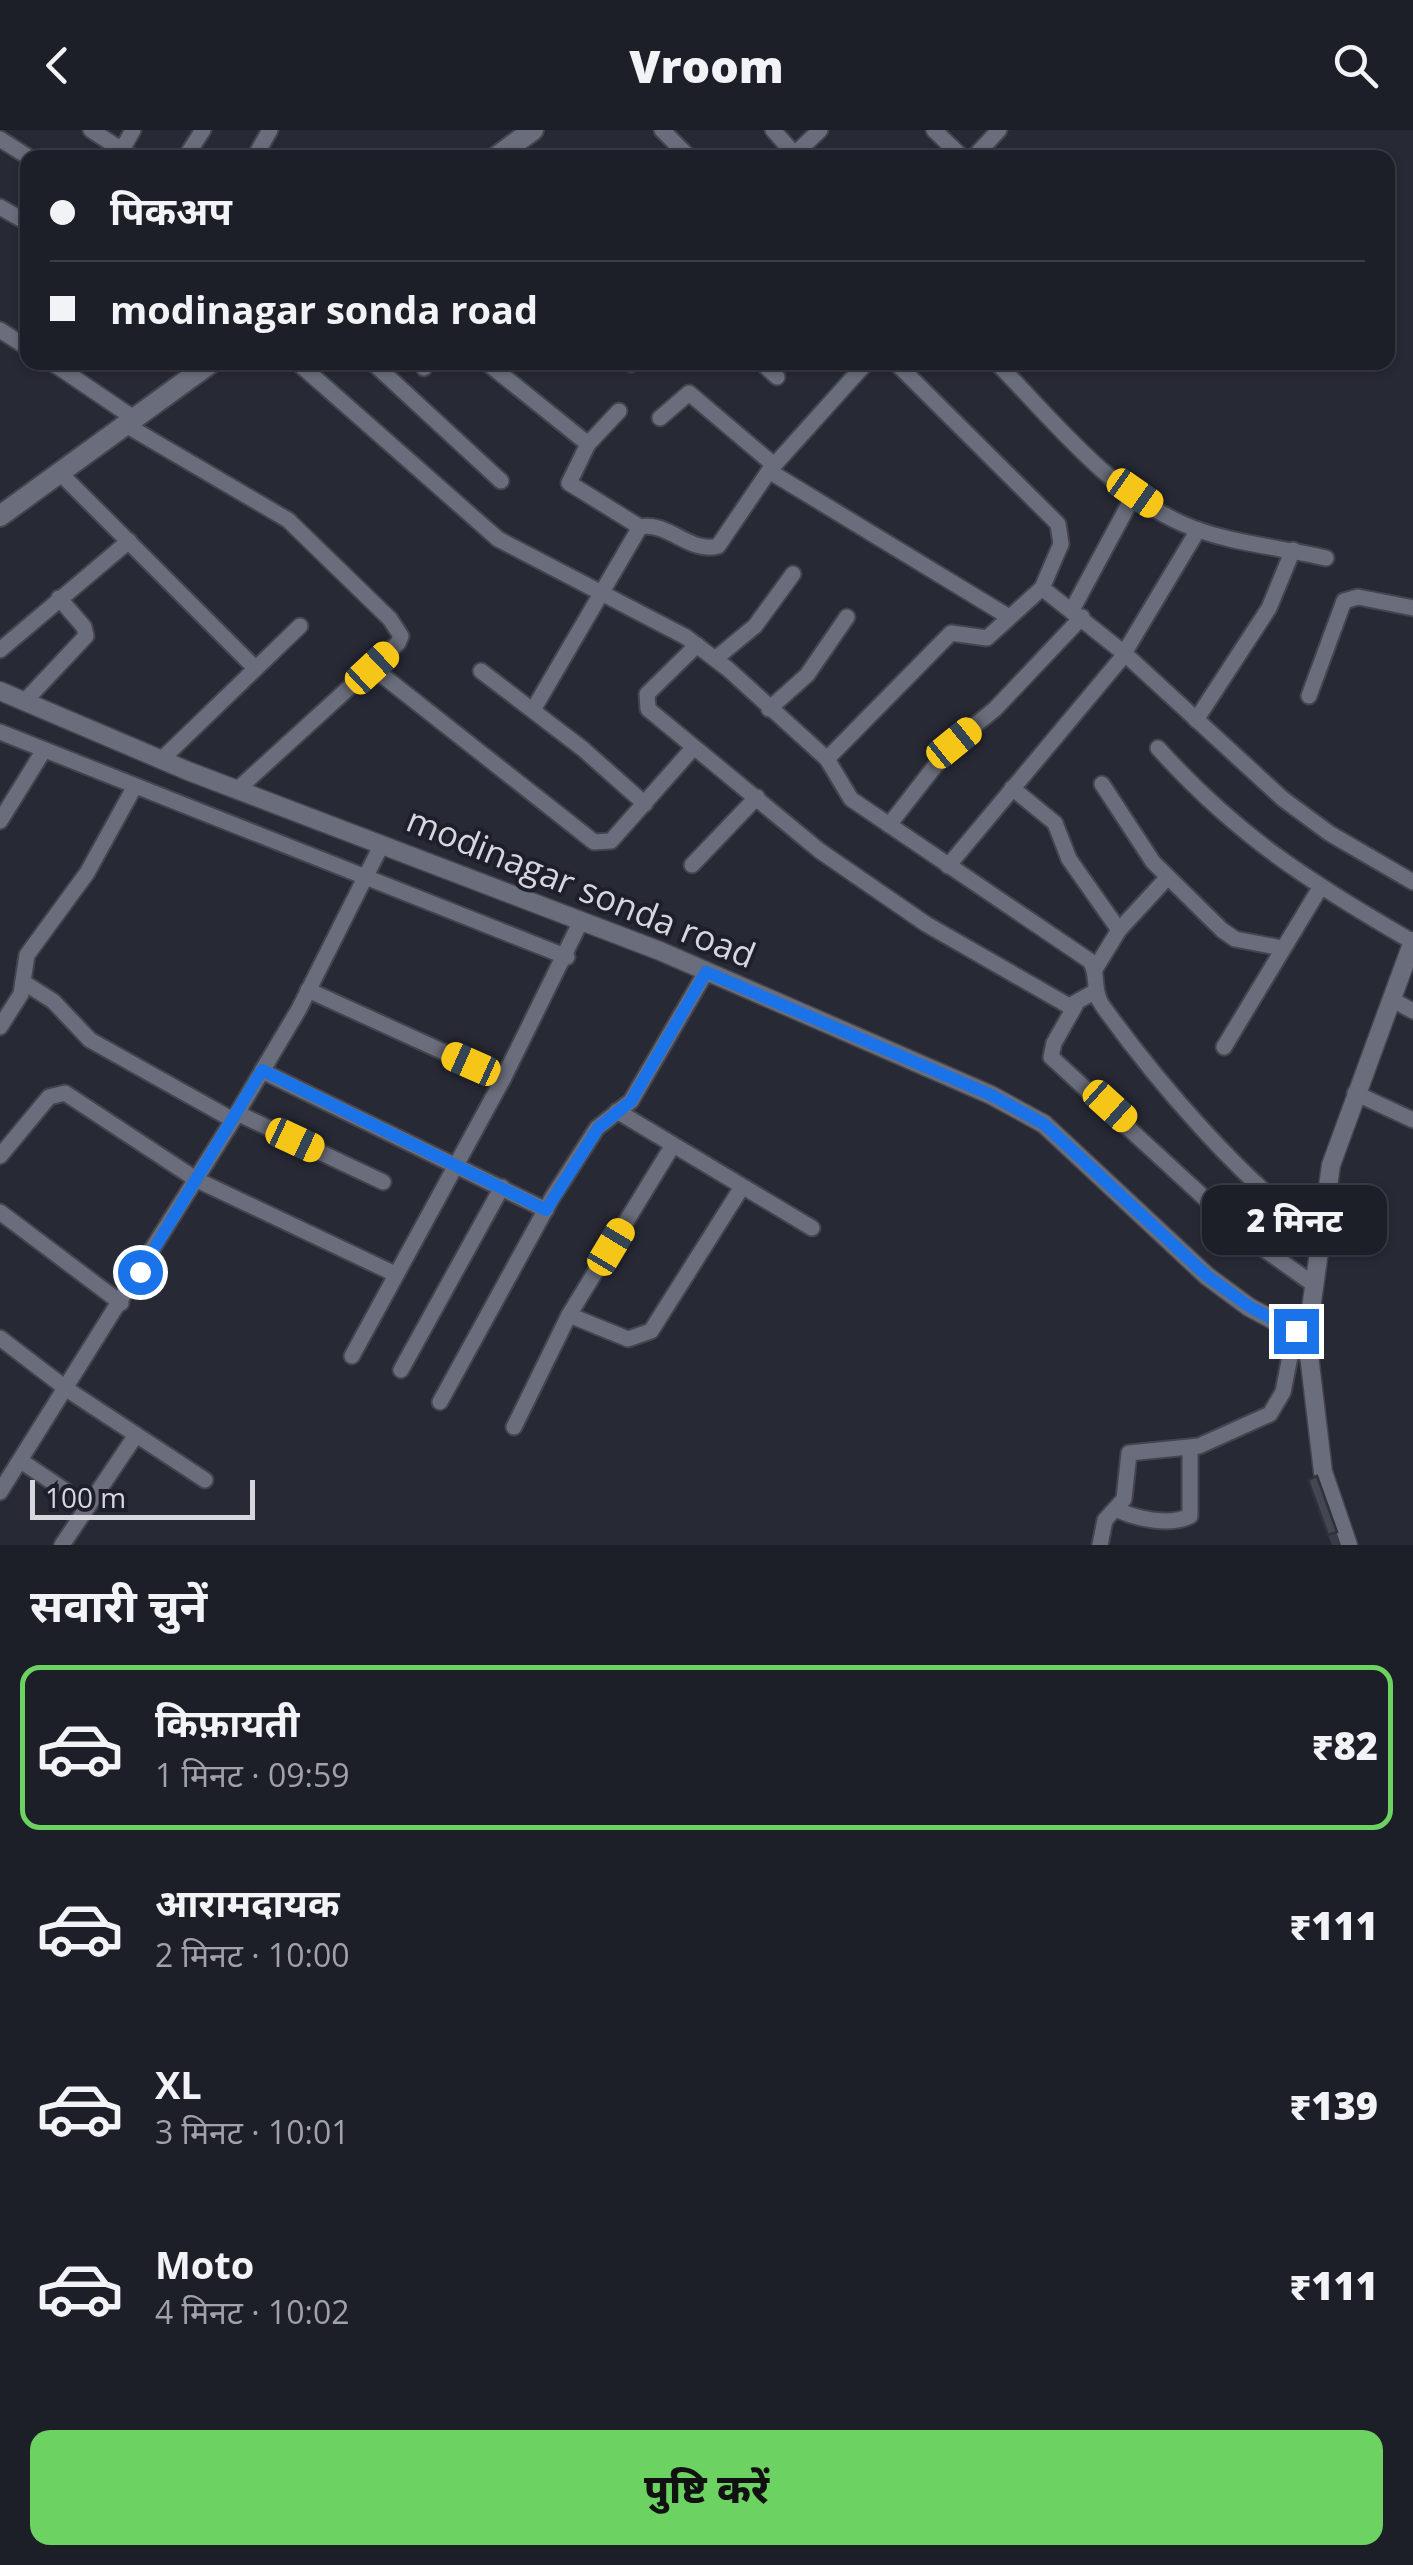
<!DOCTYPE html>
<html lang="hi">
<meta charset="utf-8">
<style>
body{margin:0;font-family:"Open Sans","Noto Sans Devanagari",sans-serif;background:#2a2c34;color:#f1f3f6;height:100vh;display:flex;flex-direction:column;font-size:38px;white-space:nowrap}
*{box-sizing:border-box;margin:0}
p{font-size:32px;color:#a0a2a8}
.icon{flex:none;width:55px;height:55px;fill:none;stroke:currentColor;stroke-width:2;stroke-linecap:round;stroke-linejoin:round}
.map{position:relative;height:1415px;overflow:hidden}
.sheet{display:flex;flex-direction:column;background:#1d1f28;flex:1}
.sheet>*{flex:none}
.banner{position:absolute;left:20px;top:20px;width:1375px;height:220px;border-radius:20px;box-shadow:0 2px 8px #0004,0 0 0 2px #3b3d45;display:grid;align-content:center;height:220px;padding:0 30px;background:#1d1f28}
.scale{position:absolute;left:30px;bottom:25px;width:225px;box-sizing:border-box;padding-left:10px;border:5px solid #d5d6de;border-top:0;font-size:28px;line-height:35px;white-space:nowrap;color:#d5d6de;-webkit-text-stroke:8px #1d1f2b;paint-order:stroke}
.end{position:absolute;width:45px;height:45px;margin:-22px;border:12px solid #1a73e8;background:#fff;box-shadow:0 0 0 5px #fff}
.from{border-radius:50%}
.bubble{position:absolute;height:70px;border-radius:20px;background:#1d1f28;box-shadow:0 2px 8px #0004,0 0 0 2px #3b3d45;font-size:32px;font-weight:800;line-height:70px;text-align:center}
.car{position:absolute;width:30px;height:60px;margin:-30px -15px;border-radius:12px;box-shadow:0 0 8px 2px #0007;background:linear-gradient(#f5c518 24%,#345 0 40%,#f5c518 0 76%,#345 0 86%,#f5c518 0)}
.banner b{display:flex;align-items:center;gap:35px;height:95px;font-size:38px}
.banner b+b{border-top:2px solid #3b3d45}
.banner i{width:25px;height:25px;background:#f1f3f6}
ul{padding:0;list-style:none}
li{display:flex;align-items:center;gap:30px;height:165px;margin:0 20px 15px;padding:0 10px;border:5px solid transparent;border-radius:20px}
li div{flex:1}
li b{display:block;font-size:38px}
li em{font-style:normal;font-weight:800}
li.on{border-color:#6cd362}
li>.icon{width:90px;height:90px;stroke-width:1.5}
h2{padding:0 30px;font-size:45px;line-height:120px}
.primary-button{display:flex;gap:20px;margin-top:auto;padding:20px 30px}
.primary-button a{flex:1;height:115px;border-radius:20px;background:#6cd362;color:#111;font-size:40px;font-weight:800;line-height:115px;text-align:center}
header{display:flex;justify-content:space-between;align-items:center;height:130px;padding:0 30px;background:#1d1f28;font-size:45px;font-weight:800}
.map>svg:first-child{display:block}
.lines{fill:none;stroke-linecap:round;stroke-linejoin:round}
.minor-casing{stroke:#43454e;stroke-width:19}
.tertiary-casing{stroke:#43454e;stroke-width:21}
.secondary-casing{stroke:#43454e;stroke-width:24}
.minor{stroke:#6a6d7b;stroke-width:15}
.tertiary{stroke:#6a6d7b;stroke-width:18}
.secondary{stroke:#6a6d7b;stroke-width:20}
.wall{fill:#3a3d47}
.building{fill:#444753;stroke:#30323a;stroke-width:2.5}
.route{stroke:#1a73e8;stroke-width:12}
.labels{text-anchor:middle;stroke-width:8;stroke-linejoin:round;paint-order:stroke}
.street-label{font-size:35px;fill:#d5d6de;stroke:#1d1f2b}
</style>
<header><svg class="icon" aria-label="back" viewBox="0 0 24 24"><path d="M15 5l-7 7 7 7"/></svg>Vroom<svg class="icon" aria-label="search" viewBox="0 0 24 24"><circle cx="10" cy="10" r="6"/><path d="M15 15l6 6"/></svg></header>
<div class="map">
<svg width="1413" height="1415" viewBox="0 0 1413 1415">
<rect width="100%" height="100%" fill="#272935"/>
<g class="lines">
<defs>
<g id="minor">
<polyline points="91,0 134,28"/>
<polyline points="662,0 690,28"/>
<polyline points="773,0 798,28"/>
<polyline points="934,0 963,28"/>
<polyline points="0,9 30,28"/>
<polyline points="795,24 820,0"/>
<polyline points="118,27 133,0"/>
<polyline points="185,28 203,0"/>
<polyline points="254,28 270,0"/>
<polyline points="973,28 999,0"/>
<polyline points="0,77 28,93"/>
<polyline points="0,200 28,218"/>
<polyline points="51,232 135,289"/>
<path d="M297,232L498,409L686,507L728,539L827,629L851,669L1090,831C1099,844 1092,861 1102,875C1157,952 1242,1051 1319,1106"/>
<polyline points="372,232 501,351"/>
<polyline points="486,232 588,314"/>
<polyline points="630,232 631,234"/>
<polyline points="761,232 777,247"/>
<polyline points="895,232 1058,394 1061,414 1042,458"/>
<path d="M996,232C1052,289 1108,361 1183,394C1226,413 1280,417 1326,428"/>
<polyline points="424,238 428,232"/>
<polyline points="619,281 588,314 569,353 640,397"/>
<polyline points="660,288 689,263 774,335"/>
<polyline points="126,295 288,390 390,489 401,506 398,513 239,658"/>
<polyline points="769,341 1009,487"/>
<polyline points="60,343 254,537"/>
<polyline points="1072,480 1135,363"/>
<polyline points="697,515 647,564 648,579 820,721 926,794 1069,876 1096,861"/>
<polyline points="0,520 129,411"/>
<polyline points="715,529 755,496 793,444"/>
<polyline points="373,538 594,712 611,711 694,617"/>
<polyline points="481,541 583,619 645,674"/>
<polyline points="1309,566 1344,471 1358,467 1413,478"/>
<polyline points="24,572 86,506 84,497 59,468"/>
<polyline points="769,579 807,545 847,487"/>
<path d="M533,580L640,397C668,391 690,424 718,416L769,341L867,232"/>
<polyline points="1196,590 1269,478 1293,420"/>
<polyline points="0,602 567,827"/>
<path d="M1158,618C1237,706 1311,753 1413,812"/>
<polyline points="827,629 951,503 987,508 1042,458 1124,523 1283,669 1329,703 1413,752"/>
<polyline points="161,630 300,496"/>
<polyline points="1102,654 1153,732 1222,800 1235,809 1282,818"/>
<polyline points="1012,658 1055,693 1069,729 1119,800"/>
<polyline points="0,691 44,620"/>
<polyline points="889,695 953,613 995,579 1082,487"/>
<polyline points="692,735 757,667"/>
<polyline points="948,736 1120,530 1198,400"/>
<polyline points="1095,839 1119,800 1167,748"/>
<polyline points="23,852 53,871 90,910 233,990"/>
<polyline points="308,860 503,949"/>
<polyline points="1391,869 1413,881"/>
<polyline points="1075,876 1054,913 1051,927 1247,1107 1313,1154"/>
<polyline points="0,897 21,864 27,825 87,743 135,656"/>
<polyline points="1224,917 1320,758"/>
<polyline points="262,941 546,1080"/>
<polyline points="1355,963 1413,990"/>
<polyline points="617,981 812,1098"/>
<polyline points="237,983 383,1052"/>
<polyline points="0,1026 49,967 65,963 197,1050 395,1144"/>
<polyline points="0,1082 121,1173"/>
<polyline points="569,1185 628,1209 651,1201 742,1057"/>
<polyline points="0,1208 68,1260 205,1350"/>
<polyline points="352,1226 503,949 580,793"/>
<polyline points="401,1240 502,1057"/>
<polyline points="440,1272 552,1068 597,998 631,971 706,842"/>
<polyline points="514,1297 569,1185 673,1015"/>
<polyline points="21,1331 88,1376"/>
<polyline points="0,1362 233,990 299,879 382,714"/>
<path d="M1118,1380C1137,1389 1170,1396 1190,1386V1318"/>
<polyline points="62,1415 136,1305"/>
<polyline points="1100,1415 1105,1390 1124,1369 1129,1323 1199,1316 1270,1284 1283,1262 1295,1201"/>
</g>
<g id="tertiary">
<polyline points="0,561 188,641 660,821 991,965 1044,994 1207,1146 1249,1177 1307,1208 1331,1035 1413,811"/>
<polyline points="1307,1208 1323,1342 1348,1415"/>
</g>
<g id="secondary">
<polyline points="495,28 533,0"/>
<polyline points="0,386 212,232"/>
</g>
</defs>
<use href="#minor" class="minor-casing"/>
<use href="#tertiary" class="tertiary-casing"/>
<use href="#secondary" class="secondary-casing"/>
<use href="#minor" class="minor"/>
<use href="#tertiary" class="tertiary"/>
<use href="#secondary" class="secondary"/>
</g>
<polygon class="wall" points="1317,1346 1341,1415 1332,1415 1328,1405"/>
<polygon class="building" points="1317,1346 1337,1402 1328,1405 1308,1350"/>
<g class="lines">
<polyline class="route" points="140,1142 262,940 546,1080 598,998 631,971 706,842 991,965 1044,994 1207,1146 1250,1177 1296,1201"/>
</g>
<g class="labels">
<g class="street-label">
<text transform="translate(581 758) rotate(22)" y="12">modinagar sonda road</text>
</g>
</g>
</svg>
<div class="scale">100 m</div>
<i class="end from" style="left:140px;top:1142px"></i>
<i class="end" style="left:1296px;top:1201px"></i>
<div class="bubble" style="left:1202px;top:1055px;width:185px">2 मिनट</div>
<i class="car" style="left:1135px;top:363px;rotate:125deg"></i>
<i class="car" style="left:372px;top:538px;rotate:47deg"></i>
<i class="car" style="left:954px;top:613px;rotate:51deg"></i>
<i class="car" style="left:471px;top:934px;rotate:294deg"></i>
<i class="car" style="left:1110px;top:976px;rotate:132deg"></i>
<i class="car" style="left:295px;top:1010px;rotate:115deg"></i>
<i class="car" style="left:611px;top:1117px;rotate:31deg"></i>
<div class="banner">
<b><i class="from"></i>पिकअप</b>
<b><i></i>modinagar sonda road</b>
</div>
</div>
<section class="sheet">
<h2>सवारी चुनें</h2>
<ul>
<li class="on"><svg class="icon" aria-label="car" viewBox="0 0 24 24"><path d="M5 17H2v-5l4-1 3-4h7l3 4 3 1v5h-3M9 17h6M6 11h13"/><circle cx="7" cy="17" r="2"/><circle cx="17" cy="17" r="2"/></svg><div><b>किफ़ायती</b><p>1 मिनट · 09:59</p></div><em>₹82</em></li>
<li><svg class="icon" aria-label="car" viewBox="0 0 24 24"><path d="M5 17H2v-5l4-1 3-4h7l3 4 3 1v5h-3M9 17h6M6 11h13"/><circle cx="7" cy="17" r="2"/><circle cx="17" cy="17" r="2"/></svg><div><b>आरामदायक</b><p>2 मिनट · 10:00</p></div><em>₹111</em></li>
<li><svg class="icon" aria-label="car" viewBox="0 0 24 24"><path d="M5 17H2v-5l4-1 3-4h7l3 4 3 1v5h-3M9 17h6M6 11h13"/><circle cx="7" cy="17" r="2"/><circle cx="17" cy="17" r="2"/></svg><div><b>XL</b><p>3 मिनट · 10:01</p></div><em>₹139</em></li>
<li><svg class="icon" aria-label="car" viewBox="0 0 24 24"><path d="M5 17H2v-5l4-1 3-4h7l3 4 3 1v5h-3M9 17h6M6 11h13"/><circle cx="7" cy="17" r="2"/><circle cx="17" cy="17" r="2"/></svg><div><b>Moto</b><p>4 मिनट · 10:02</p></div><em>₹111</em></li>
</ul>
<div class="primary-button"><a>पुष्टि करें</a></div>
</section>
